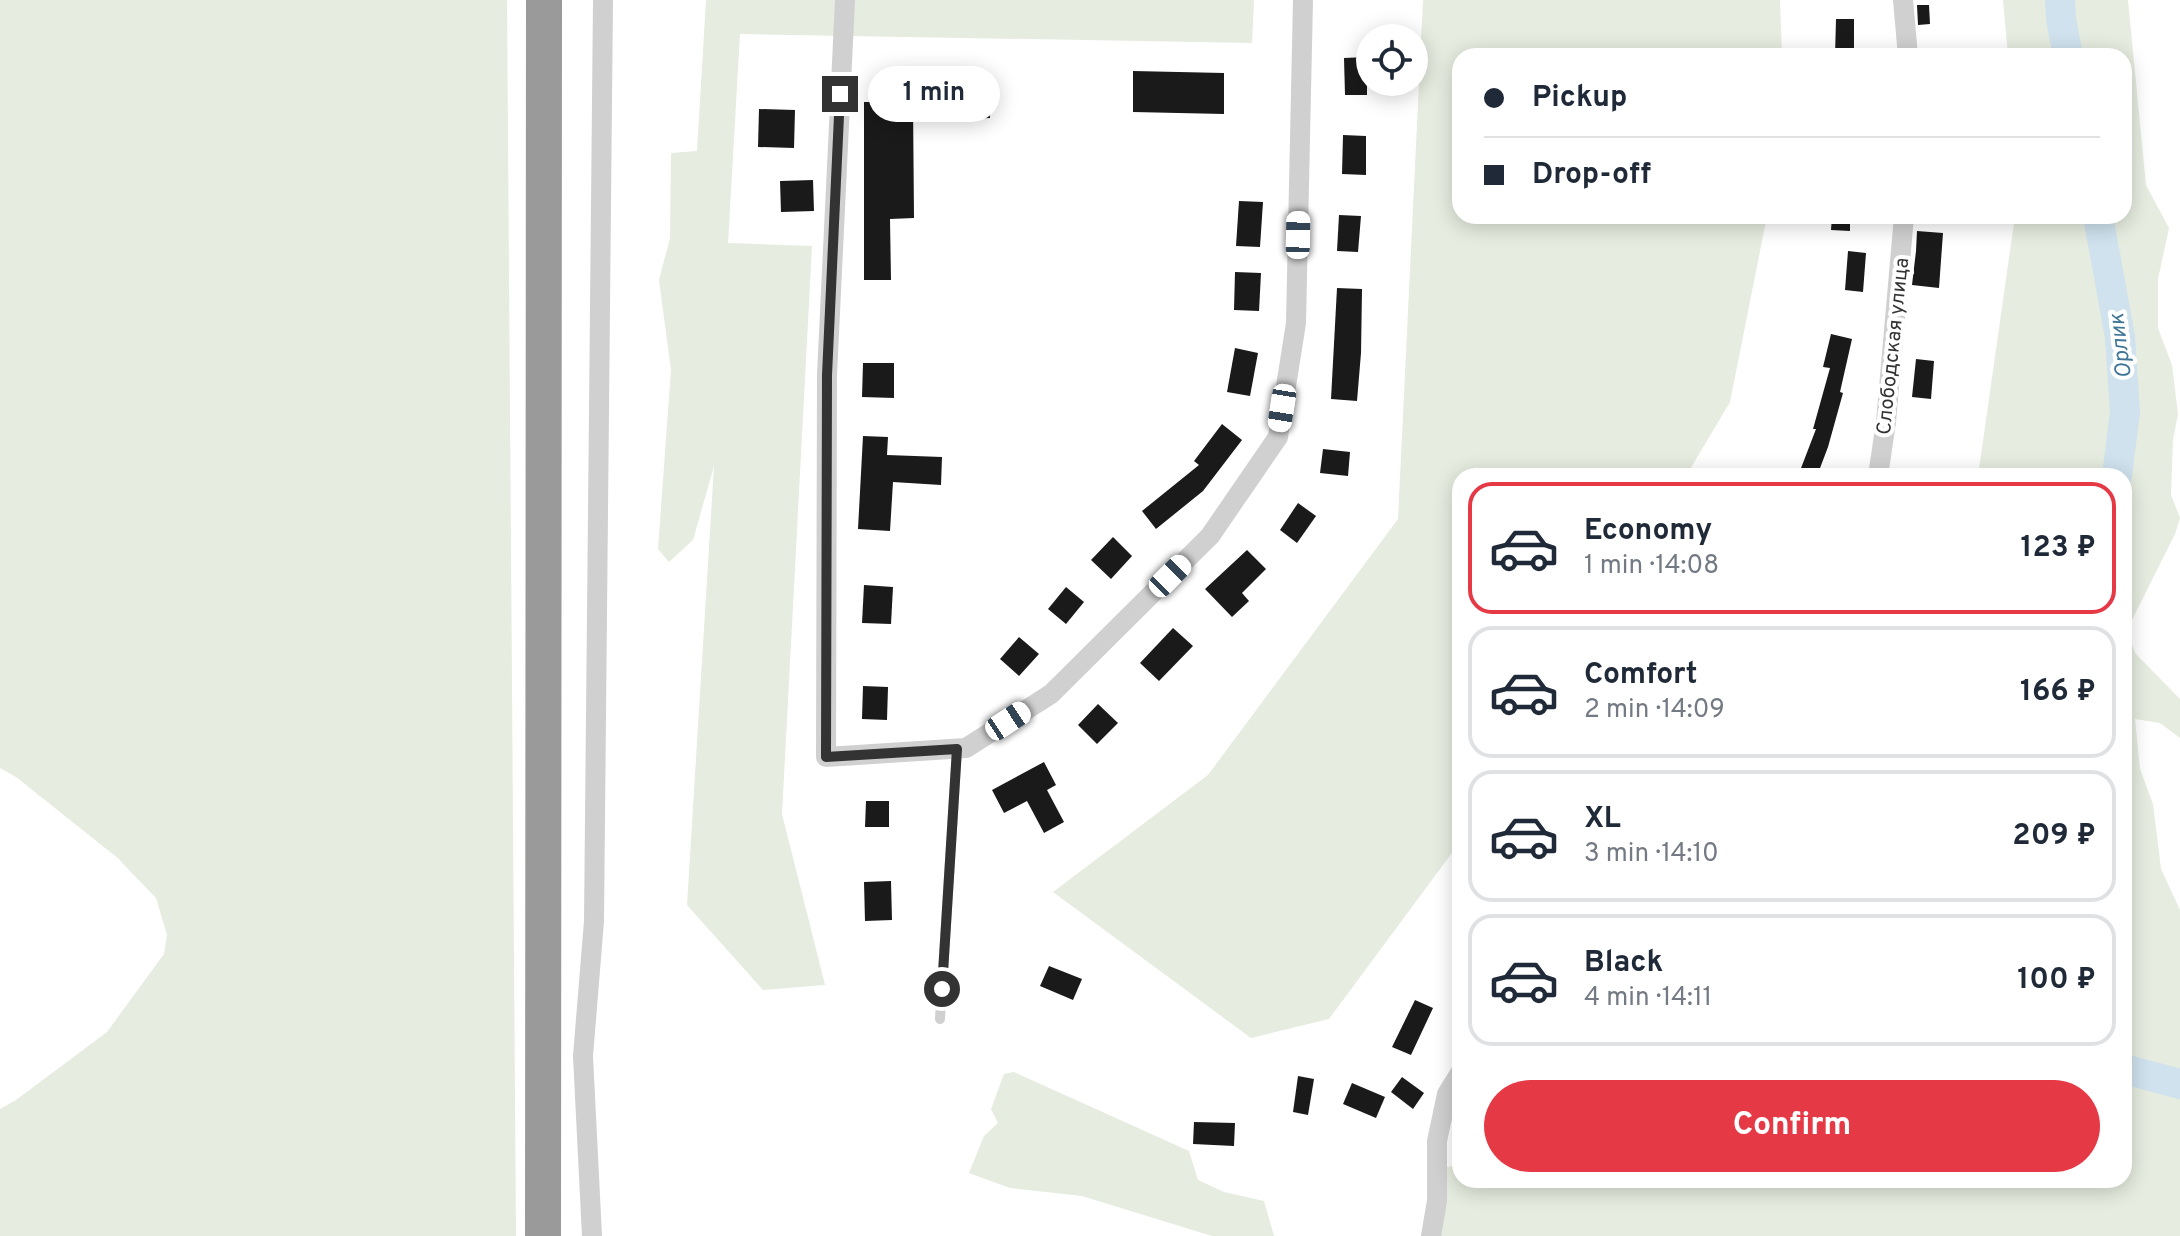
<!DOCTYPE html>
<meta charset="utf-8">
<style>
body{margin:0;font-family:Overpass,sans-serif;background:#f6f6f7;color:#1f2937;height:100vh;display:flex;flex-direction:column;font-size:30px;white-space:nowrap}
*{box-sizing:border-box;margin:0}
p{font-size:26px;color:#747a83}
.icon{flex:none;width:44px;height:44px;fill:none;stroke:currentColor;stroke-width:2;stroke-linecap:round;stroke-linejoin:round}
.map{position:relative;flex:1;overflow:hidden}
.side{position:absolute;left:1452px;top:468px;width:680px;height:720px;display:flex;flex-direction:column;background:#fff;border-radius:24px;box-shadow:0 4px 20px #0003}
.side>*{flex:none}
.banner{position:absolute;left:1452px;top:48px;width:680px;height:176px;border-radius:24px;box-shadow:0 4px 20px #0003;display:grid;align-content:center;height:176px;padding:0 32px;background:#fff}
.tools{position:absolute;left:1356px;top:24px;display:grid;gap:16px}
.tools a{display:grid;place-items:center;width:72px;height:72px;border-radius:50%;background:#fff;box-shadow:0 4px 20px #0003;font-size:40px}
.end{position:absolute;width:36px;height:36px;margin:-18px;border:10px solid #333;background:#fff;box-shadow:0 0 0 4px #fff}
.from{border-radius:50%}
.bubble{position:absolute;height:56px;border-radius:28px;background:#fff;box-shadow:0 4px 20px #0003;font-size:26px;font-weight:700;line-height:56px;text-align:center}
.car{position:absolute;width:24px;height:48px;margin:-24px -12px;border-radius:10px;box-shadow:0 0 6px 2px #0007;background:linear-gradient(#fff 24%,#345 0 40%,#fff 0 76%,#345 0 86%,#fff 0)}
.banner b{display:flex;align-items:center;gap:28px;height:76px;font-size:30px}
.banner b+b{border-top:2px solid #e0e1e3}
.banner i{width:20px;height:20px;background:#1f2937}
ul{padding:14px 0 0;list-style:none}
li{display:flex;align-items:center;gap:24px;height:132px;margin:0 16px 12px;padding:0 16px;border:4px solid #e0e1e3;border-radius:24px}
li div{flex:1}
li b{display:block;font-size:30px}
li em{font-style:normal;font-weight:700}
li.on{border-color:#e63946}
li>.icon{width:72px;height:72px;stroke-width:1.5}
.primary-button{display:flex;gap:16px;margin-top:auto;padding:16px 32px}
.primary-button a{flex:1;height:92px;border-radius:48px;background:#e63946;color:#fff;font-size:32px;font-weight:700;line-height:92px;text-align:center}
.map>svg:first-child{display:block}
.green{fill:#e6ecdf}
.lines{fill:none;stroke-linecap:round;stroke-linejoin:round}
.river{stroke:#cfe2ee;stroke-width:30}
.building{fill:#1a1a1a}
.lane{stroke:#d0d0d0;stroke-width:10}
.street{stroke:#d0d0d0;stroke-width:20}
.highway{stroke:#9a9a9a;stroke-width:36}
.route{stroke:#333;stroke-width:10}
.labels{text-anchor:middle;stroke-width:8;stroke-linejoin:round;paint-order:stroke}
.street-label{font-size:20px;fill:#333;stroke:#fff}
.water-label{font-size:22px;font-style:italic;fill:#3f7597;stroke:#fff}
</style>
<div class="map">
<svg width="2180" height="1236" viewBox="0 0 2180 1236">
<rect width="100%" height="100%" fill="#fff"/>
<g class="green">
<polygon points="0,0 507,0 516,1236 0,1236 0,1109 16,1100 107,1032 164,954 167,935 156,898 128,869 119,859 16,777 0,768"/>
<polygon points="706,0 1254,0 1252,43 740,34 728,243 812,246 782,814 825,985 763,990 687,905 714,466 693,540 669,562 658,549 671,370 659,280 670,238 671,153 697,151"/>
<polygon points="1423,0 1780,0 1782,56 1460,56 1460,216 1767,216 1730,402 1686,476 1460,476 1460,842 1329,1019 1251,1038 1053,892 1208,775 1398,519"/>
<polygon points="2003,0 2128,0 2146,185 2169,228 2158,279 2158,328 2172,365 2178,414 2173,440 2171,495 2180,518 2175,534 2127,630 2135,653 2180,699 2180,738 2160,723 2135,719 2140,769 2153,804 2161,869 2180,910 2180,1236 1439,1236 1443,1168 1460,1164 1460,1180 2124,1180 2124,476 1978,476 2015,216 2124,216 2124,56 2008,56"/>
<polygon points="1014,1072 1189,1151 1198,1180 1224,1192 1264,1201 1274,1236 1212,1236 1082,1196 1010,1188 969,1173 984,1136 998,1123 991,1109 1004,1074"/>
</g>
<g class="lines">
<g class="river">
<polyline points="2060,0 2061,19 2068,56"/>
<polyline points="2098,216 2120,337 2125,412 2117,476"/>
<polyline points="2124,1069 2180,1084"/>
</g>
</g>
<g class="building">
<polygon points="1917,5 1929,5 1930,24 1918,25"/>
<polygon points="1836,19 1854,19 1854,56 1835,56"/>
<polygon points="1367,57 1367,95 1345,95 1344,58"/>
<polygon points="1133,71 1224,73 1224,114 1133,112"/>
<polygon points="987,72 990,118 963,119 960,73"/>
<polygon points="864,102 913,102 914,218 890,219 891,280 864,280"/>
<polygon points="759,109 795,110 794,148 758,147"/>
<polygon points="1343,135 1366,136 1366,175 1342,174"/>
<polygon points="813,180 814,211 781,212 780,181"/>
<polygon points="1239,201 1263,202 1260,247 1236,246"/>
<polygon points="1339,215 1361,216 1358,252 1337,251"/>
<polygon points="1832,216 1850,216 1850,231 1831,230"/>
<polygon points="1917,231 1943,233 1939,288 1912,285 1916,251"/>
<polygon points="1848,251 1866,253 1863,292 1845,290"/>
<polygon points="1235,272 1261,273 1259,311 1234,310"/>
<polygon points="1337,288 1362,289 1361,353 1357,401 1331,399"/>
<polygon points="1831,334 1852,339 1840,392 1843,393 1828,447 1817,476 1798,476 1816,429 1813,429 1830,368 1823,367"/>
<polygon points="1235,348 1258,353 1250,396 1227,392"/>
<polygon points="1916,359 1934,361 1931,399 1912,397"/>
<polygon points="863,363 894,363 894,398 862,397"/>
<polygon points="1222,424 1242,440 1203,491 1156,529 1142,511 1199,465 1194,461"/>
<polygon points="863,436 888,437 887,455 942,457 941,485 893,482 890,531 858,529"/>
<polygon points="1323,449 1350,452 1348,476 1320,473"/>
<polygon points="1298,503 1316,516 1297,543 1280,530"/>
<polygon points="1113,537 1132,556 1111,579 1091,560"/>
<polygon points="1247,550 1266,569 1242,593 1249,601 1232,617 1205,589"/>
<polygon points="864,585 893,587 891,624 862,623"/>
<polygon points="1066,587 1084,602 1066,624 1048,609"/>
<polygon points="1173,628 1193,646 1159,681 1140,663"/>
<polygon points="1019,637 1039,654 1019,676 1000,659"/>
<polygon points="863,686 888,687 887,720 862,719"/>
<polygon points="1098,704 1118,723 1097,744 1078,725"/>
<polygon points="1044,762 1056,785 1047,790 1064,822 1044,833 1027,801 1004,813 992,790"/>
<polygon points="866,801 889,801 889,827 865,827"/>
<polygon points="891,881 892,920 865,921 864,882"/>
<polygon points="1049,966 1082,979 1073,1000 1040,986"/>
<polygon points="1415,1000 1433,1008 1411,1055 1392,1047"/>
<polygon points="1298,1076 1314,1079 1308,1115 1293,1112"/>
<polygon points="1402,1077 1424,1093 1413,1109 1391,1092"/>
<polygon points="1352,1083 1385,1097 1376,1118 1343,1104"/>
<polygon points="1194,1122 1235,1123 1234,1146 1193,1144"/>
</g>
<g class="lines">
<polyline class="lane" points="940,1019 957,749"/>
<g class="street">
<polyline points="845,0 827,375 826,757 966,748 1051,694 1210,536 1278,437 1296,323 1303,0"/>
<polyline points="1903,0 1908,56"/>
<polyline points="1878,476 1886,422 1904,216"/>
<polyline points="592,1236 583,1056 594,921 603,0"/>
<polyline points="1431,1236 1437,1201 1437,1141 1447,1094 1460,1073"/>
</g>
<polyline class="highway" points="543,1236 544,0"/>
</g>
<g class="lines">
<polyline class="route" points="840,94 827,375 826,757 957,749 942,989"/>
</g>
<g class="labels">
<g class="street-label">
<text transform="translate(1892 346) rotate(-84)" y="7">Слободская улица</text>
</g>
<g class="water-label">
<text transform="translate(2119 346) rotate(-97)" y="8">Орлик</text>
</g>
</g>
</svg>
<div class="tools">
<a><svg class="icon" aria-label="locate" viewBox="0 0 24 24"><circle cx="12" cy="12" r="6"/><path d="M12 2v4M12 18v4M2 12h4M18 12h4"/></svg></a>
</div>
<i class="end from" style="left:942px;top:989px"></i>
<i class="end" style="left:840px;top:94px"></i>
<div class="bubble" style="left:868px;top:66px;width:132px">1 min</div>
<i class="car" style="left:1298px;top:235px;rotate:1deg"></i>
<i class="car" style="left:1282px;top:408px;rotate:189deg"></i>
<i class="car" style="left:1170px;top:576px;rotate:45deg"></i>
<i class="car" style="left:1008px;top:721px;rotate:57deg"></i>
<div class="banner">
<b><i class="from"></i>Pickup</b>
<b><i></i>Drop-off</b>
</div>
<section class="side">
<ul>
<li class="on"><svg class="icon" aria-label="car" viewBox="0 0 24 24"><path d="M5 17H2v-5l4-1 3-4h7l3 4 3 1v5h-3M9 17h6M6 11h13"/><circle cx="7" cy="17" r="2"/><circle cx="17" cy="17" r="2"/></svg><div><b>Economy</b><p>1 min · 14:08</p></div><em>123 ₽</em></li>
<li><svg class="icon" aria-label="car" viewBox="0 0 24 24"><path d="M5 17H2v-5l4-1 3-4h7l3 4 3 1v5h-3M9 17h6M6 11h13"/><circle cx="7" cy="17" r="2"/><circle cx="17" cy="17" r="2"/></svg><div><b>Comfort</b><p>2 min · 14:09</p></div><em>166 ₽</em></li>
<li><svg class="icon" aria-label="car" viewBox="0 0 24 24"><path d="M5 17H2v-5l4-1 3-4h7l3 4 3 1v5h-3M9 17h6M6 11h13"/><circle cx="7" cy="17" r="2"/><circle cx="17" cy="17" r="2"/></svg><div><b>XL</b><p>3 min · 14:10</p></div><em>209 ₽</em></li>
<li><svg class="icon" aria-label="car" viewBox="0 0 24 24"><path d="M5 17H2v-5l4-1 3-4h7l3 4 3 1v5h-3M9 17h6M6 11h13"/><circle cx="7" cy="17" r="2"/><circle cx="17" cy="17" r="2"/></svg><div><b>Black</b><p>4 min · 14:11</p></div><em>100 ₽</em></li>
</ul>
<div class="primary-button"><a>Confirm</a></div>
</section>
</div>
